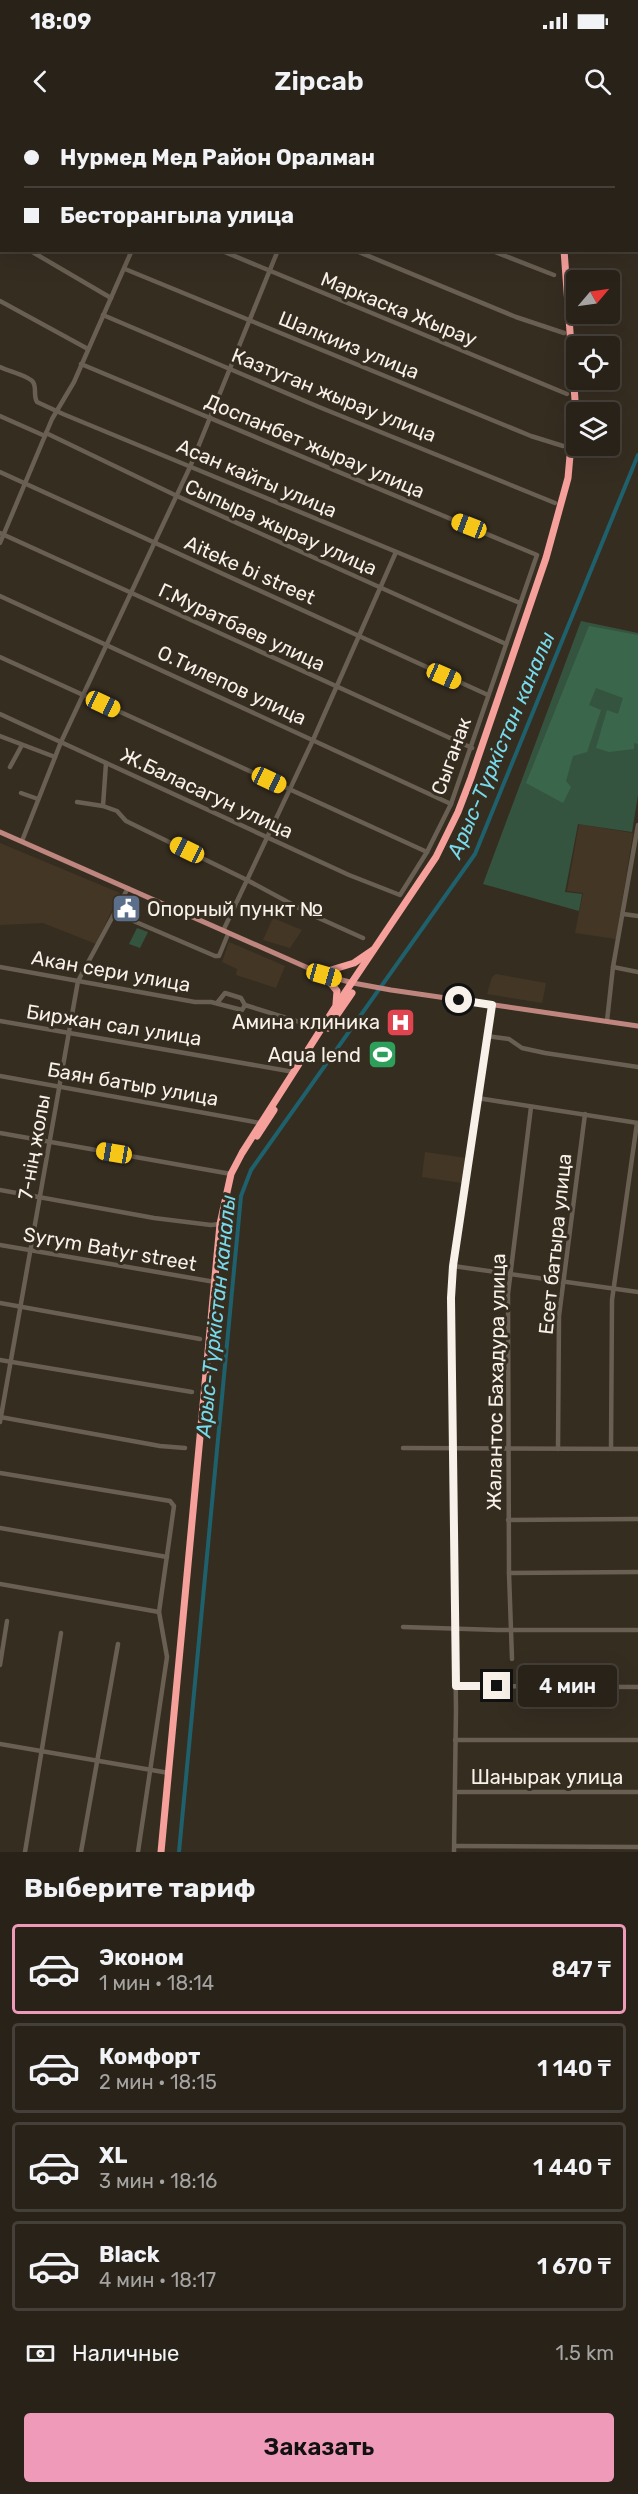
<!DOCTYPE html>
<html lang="ru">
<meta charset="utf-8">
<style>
body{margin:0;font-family:Rubik,sans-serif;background:#342f26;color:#f1f3f6;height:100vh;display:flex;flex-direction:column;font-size:22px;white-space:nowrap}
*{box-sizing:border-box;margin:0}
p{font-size:20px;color:#a5a4a2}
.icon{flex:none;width:33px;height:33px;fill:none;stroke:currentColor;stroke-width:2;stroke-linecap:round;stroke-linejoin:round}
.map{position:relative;height:1732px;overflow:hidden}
.sheet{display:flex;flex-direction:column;background:#282219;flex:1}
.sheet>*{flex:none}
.banner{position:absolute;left:0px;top:0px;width:639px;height:132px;box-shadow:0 6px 24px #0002,0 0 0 2px #443f38;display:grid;align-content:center;height:132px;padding:0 24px;background:#282219}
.needle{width:39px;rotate:61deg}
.controls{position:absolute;left:566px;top:150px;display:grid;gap:12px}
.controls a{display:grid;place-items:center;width:54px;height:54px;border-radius:6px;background:#282219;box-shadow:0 6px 24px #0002,0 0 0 2px #443f38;font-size:30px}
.end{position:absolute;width:27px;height:27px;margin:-14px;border:8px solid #f7f1e9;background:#111;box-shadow:0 0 0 3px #111}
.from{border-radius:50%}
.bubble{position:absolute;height:42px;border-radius:6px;background:#282219;box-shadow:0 6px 24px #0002,0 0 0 2px #443f38;font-size:20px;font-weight:600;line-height:42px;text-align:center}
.car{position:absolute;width:18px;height:36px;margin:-18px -9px;border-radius:8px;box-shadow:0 0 4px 2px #0007;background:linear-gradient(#f5c518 24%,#345 0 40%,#f5c518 0 76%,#345 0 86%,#f5c518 0)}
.banner b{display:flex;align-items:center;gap:21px;height:57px;font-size:22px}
.banner b+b{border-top:2px solid #443f38}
.banner i{width:15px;height:15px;background:#f1f3f6}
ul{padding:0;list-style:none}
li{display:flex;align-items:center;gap:18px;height:90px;margin:0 12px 9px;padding:0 12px;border:3px solid #443f38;border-radius:6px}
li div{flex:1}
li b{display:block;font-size:22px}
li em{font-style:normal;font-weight:600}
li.on{border-color:#ef9ab8}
li>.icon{width:54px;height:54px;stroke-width:1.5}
h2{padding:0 24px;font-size:27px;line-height:72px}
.pay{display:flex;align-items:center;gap:15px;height:66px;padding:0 24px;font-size:22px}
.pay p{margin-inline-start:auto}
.cta{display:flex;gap:12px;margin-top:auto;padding:12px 24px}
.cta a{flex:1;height:69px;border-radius:6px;background:#ef9ab8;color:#111;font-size:24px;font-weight:600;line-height:69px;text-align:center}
.status{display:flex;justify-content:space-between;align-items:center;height:42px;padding:0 30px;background:#282219;direction:ltr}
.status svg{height:16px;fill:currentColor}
header{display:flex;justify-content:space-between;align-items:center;height:78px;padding:0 24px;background:#282219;font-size:27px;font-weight:600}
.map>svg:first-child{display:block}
.built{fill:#433625}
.green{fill:#355440}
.forest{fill:#3a674b}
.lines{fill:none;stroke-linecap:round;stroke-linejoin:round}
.canal{stroke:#1e616c;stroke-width:4}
.minor{stroke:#695f52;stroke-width:4.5}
.major{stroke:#be867e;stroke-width:5}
.highway{stroke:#f6a09c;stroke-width:7}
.route{stroke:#f7f1e9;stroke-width:8}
.labels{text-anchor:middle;stroke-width:6;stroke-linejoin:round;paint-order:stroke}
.street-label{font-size:20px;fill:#f7f1e9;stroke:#362d21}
.poi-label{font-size:20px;fill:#f7f1e9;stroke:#362d21;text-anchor:end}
.water-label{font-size:21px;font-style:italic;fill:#76daeb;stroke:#362d21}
</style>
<div class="status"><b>18:09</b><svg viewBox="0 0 49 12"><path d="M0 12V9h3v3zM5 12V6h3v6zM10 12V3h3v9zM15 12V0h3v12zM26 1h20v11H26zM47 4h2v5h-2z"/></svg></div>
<header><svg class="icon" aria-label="back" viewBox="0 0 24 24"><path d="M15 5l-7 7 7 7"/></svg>Zipcab<svg class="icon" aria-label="search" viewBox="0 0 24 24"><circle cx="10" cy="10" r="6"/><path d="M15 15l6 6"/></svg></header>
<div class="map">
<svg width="638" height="1732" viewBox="0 0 638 1732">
<rect width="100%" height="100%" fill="#362d21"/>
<g class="built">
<polygon points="579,704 633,713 616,819 575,813 583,773 567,771"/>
<polygon points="0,723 120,773 96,824 43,803 0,805"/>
<polygon points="273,798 302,810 290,828 263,820"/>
<polygon points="229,822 285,846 276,868 236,855 237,849 222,842"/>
<polygon points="496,854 546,863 542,883 487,874 492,857"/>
<polygon points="425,1032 466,1038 462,1063 422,1057"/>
</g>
<g class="green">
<polygon points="581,501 638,513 638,675 632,712 578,704 565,772 582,774 579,791 483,764"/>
<polygon points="137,808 148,812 140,828 129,824"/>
</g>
<polygon class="forest" points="589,506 638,515 638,624 634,623 634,629 609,632 596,628 607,590 618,594 623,578 596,568 589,585 601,590 587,632 573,636 566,661 571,667 563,683 526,663"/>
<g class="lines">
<polyline class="canal" points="179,1732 241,1076 251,1050 475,734 638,335"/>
<g class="minor">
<polyline points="167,0 170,2"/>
<polyline points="381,0 385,2"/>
<polyline points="495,0 495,2"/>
<polyline points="69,2 70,0"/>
<polyline points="125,2 126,0"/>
<polyline points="330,2 330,0"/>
<polyline points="604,2 604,0"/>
<polyline points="0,22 2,20"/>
<polyline points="638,27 638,26"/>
<polyline points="0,40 2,41"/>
<polyline points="638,103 638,104"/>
<polyline points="0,113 2,114"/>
<polyline points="29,130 111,178"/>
<polyline points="220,130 567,274"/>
<polyline points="354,130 516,197 564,213"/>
<polyline points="490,130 554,155"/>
<polyline points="125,149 531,316 563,326"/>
<polyline points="0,181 88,229"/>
<polyline points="103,195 319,287 555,383"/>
<path d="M0,247C8,251 29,256 33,262C37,268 33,275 37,282L63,294L520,483"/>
<polyline points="0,296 45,316"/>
<polyline points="46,313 177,376 506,524"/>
<polyline points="0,352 488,575"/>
<polyline points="0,413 472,628"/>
<polyline points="0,423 52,299 74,262 132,130"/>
<polyline points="0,476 451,684"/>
<polyline points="0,537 427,732"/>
<polyline points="0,594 349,755 400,775 427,732 451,684 537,435 81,244"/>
<polyline points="0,616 55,637"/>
<polyline points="106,643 103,686 117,691 126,701 247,760 312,795 363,818"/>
<polyline points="10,647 22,625"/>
<polyline points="21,673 38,679"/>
<polyline points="77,682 103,686"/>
<polyline points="22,721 61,622 190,347 278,130"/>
<polyline points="115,793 215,836 219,836 228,814"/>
<polyline points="623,794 638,796"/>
<polyline points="223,811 313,620 396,432"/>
<polyline points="0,847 195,882 211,882 242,890 245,885 322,909"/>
<polyline points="613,847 638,852"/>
<polyline points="217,883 225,873 241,878 245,885"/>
<polyline points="0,901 294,952"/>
<polyline points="607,901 613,847 638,705"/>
<polyline points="486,916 509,919 522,928 545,933 638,947"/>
<polyline points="0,956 260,1003"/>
<polyline points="477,978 638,1003"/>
<polyline points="0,1013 231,1054"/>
<polyline points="0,1070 154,1098 211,1105 220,1104"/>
<polyline points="0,1125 215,1162"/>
<polyline points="453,1146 638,1172"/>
<polyline points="0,1183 200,1219"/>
<polyline points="0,1240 192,1272"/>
<polyline points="0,1297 160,1326 185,1328"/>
<polyline points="0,1302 78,861 128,768"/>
<polyline points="403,1328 638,1329"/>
<polyline points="558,1329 559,1196 585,994"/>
<polyline points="611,1329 612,1180 637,1003"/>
<polyline points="0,1353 170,1381 174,1386 159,1492 167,1537 138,1732"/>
<polyline points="508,1400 638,1399"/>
<polyline points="0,1408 167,1437"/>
<polyline points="509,1453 638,1452"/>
<polyline points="0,1464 159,1492"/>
<polyline points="403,1507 498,1510 638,1510"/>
<polyline points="512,1539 509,1453 508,1174 531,987"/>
<polyline points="0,1545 7,1501"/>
<polyline points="456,1566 638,1567"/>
<polyline points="455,1620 638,1620"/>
<polyline points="0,1624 169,1653"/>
<polyline points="455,1672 638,1672"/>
<polyline points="455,1726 638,1727"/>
<polyline points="25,1732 61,1513"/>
<polyline points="81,1732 118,1524"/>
<polyline points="454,1732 456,1590 451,1178 453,1146 492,885"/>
</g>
<polyline class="major" points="0,712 324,855 353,863 391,870 638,906"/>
<g class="highway">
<polyline points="553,0 553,2"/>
<polyline points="321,853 354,843 373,830"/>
<polyline points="324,855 337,871 336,884"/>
<polyline points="328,908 352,873"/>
<polyline points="257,1016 274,990"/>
<polyline points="161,1732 220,1104 231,1054 242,1033 334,889 436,737 458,692 471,658 546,438 568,358 575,280 564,130"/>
</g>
</g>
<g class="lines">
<polyline class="route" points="459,880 492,885 453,1146 451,1178 456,1566 497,1566"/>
</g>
<defs>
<symbol id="civic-square" viewBox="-11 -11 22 22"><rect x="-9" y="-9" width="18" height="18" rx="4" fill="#5c6f8a" stroke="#362d21"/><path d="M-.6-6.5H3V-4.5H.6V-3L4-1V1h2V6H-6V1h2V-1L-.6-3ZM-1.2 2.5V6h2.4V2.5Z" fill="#fff"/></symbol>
<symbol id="hospital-square" viewBox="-11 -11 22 22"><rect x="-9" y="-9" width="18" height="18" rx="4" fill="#e0444e" stroke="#362d21"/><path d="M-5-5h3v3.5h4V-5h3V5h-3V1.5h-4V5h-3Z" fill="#fff"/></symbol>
<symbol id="stadium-square" viewBox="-11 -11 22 22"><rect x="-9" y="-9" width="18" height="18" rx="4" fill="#2e9e5b" stroke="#362d21"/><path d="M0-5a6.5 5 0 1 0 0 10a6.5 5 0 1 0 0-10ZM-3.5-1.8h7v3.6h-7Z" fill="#fff"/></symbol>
</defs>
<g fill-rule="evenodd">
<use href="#civic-square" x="110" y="772" width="33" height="33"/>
<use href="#hospital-square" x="384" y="886" width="33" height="33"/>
<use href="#stadium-square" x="366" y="918" width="33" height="33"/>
</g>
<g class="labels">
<g class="street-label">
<text transform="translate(399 189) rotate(22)" y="7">Маркаска Жырау</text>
<text transform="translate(349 225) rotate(22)" y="7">Шалкииз улица</text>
<text transform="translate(334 275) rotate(22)" y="7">Казтуган жырау улица</text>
<text transform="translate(315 326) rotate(23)" y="7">Доспанбет жырау улица</text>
<text transform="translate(257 358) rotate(23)" y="7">Асан кайгы улица</text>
<text transform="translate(281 407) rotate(24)" y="7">Сыпыра жырау улица</text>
<text transform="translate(250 450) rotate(24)" y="7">Aiteke bi street</text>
<text transform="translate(242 507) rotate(25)" y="7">Г.Муратбаев улица</text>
<text transform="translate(232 565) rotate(25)" y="7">О.Тилепов улица</text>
<text transform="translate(451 636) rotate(-70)" y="7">Сыганак</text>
<text transform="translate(207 673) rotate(25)" y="7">Ж.Баласагун улица</text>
<text transform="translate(111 851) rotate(10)" y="7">Акан сери улица</text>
<text transform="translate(114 905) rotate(9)" y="7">Биржан сал улица</text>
<text transform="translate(133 964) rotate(10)" y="7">Баян батыр улица</text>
<text transform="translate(34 1027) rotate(-80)" y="7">7-нің жолы</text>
<text transform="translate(555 1124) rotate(-84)" y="7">Есет батыра улица</text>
<text transform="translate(110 1129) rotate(10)" y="7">Syrym Batyr street</text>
<text transform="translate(496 1262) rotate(-89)" y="7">Жалантос Бахадура улица</text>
<text x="547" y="1664">Шанырак улица</text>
</g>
<g class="poi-label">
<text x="147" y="796" text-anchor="start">Опорный пункт №</text>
<text x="380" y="909">Амина клиника</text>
<text x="361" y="942">Aqua lend</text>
</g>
<g class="water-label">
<text transform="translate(501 625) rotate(-67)" y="7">Арыс-Түркістан каналы</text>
<text transform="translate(216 1196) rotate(-84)" y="7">Арыс-Түркістан каналы</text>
</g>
</g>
</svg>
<div class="controls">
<a><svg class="needle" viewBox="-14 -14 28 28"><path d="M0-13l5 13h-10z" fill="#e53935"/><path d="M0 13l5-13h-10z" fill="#a5a4a2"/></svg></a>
<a><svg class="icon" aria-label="locate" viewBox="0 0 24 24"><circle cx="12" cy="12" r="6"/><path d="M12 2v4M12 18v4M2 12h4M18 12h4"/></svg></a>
<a><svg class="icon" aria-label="layers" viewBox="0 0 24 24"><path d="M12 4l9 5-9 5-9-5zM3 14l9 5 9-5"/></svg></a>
</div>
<i class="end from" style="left:459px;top:880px"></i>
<i class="end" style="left:497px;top:1566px"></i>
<div class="bubble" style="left:518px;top:1545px;width:99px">4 мин</div>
<i class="car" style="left:469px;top:406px;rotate:291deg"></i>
<i class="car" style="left:444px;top:556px;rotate:114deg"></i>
<i class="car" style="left:103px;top:584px;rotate:115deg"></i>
<i class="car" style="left:269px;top:660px;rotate:115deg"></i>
<i class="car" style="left:187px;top:730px;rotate:296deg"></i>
<i class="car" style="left:324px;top:855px;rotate:106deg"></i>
<i class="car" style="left:114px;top:1033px;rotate:280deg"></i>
<div class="banner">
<b><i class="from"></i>Нурмед Мед Район Оралман</b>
<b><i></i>Бесторангыла улица</b>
</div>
</div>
<section class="sheet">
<h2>Выберите тариф</h2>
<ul>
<li class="on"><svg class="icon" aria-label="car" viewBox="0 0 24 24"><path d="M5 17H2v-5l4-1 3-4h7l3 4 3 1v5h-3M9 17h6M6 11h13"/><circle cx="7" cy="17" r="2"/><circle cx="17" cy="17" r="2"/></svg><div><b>Эконом</b><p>1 мин · 18:14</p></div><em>847 ₸</em></li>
<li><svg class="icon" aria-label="car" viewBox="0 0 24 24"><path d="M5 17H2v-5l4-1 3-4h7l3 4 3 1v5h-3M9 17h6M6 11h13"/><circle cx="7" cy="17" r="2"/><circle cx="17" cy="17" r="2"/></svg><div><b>Комфорт</b><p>2 мин · 18:15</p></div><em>1 140 ₸</em></li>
<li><svg class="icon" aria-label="car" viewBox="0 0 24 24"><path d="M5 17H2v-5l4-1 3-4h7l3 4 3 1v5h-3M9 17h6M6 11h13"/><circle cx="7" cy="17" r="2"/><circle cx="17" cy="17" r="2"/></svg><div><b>XL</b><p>3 мин · 18:16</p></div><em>1 440 ₸</em></li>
<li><svg class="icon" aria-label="car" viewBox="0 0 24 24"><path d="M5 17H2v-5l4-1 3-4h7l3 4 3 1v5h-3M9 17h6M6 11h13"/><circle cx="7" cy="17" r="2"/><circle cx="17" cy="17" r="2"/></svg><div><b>Black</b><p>4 мин · 18:17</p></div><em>1 670 ₸</em></li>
</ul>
<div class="pay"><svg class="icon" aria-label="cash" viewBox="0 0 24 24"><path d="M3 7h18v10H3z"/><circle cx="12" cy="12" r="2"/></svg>Наличные<p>1.5 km</p></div>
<div class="cta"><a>Заказать</a></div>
</section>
